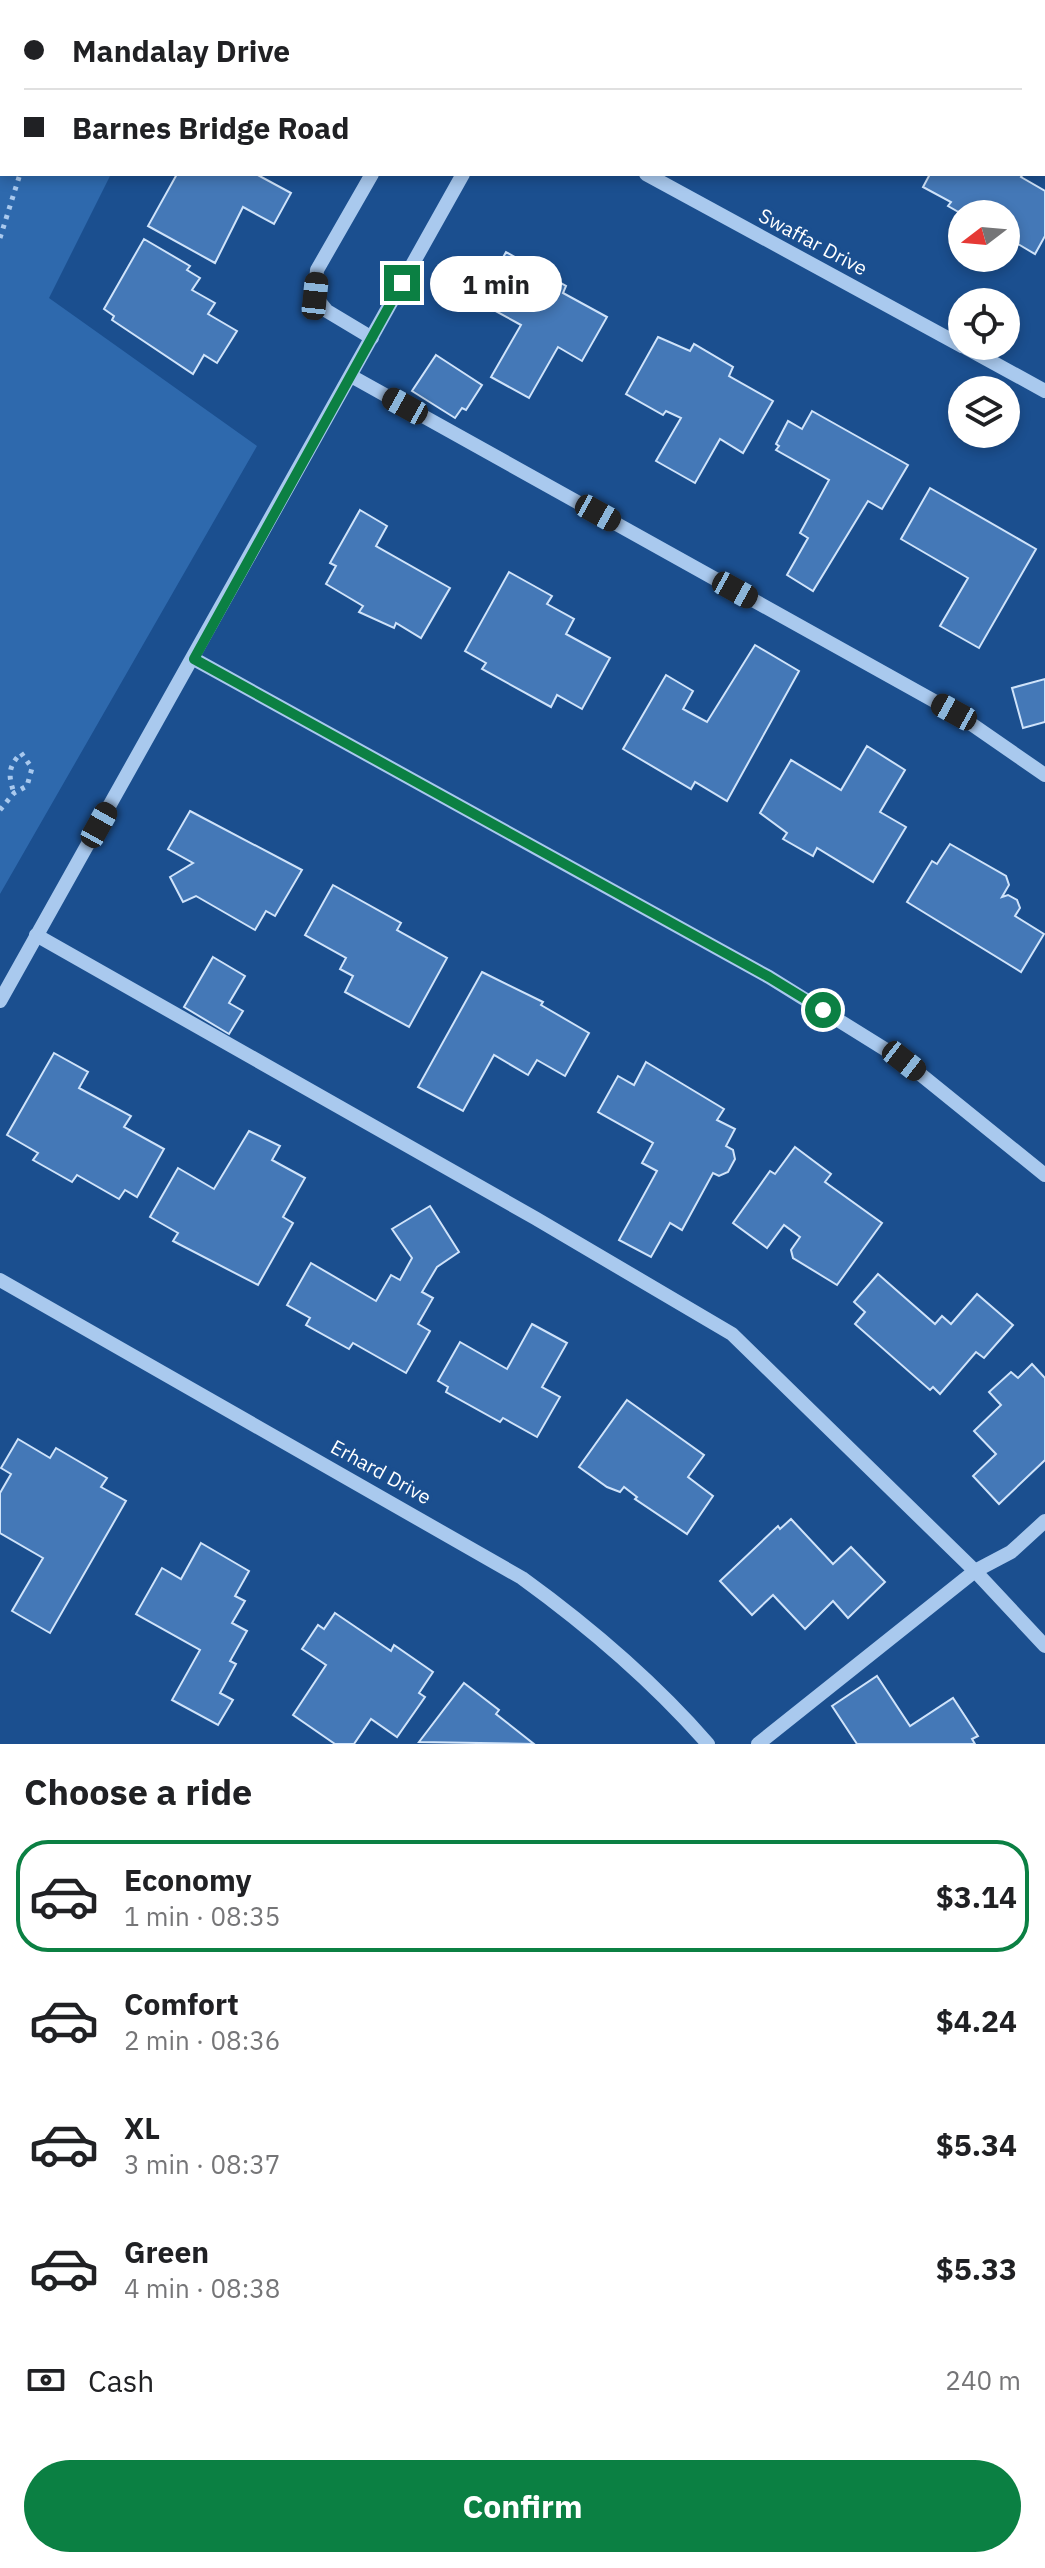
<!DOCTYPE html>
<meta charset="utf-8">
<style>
body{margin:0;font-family:"IBM Plex Sans",sans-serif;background:#f6f6f6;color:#202124;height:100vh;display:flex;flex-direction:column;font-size:30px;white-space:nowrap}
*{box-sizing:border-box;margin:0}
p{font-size:26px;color:#757577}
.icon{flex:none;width:44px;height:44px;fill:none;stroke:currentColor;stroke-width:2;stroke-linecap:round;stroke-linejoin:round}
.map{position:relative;height:1744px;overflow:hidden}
.drawer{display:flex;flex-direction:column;background:#fff;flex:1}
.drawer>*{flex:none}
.guide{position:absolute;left:0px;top:0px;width:1046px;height:176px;box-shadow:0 4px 12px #0003;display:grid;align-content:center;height:176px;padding:0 24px;background:#fff}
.needle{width:52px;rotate:254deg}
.buttons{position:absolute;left:948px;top:200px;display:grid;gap:16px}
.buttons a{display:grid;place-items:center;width:72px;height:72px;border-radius:50%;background:#fff;box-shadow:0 4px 12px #0003;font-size:40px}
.end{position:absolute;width:36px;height:36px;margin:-18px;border:10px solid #0b8043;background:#fff;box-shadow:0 0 0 4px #fff}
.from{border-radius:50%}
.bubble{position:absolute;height:56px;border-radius:28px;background:#fff;box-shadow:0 4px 12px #0003;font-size:26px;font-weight:700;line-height:56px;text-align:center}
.car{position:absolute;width:24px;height:48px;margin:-24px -12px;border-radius:10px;box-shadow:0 0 6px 2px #0007;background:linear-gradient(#222 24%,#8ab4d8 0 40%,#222 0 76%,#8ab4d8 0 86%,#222 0)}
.guide b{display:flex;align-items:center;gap:28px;height:76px;font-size:30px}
.guide b+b{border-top:2px solid #e0e0e0}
.guide i{width:20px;height:20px;background:#202124}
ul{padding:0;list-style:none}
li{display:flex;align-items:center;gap:24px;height:112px;margin:0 16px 12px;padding:0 8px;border:4px solid transparent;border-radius:32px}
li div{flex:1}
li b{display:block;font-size:30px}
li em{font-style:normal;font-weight:700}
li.current{border-color:#0b8043}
li>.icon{width:72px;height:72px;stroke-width:1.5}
h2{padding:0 24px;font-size:36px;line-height:96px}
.pay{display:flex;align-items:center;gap:20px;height:88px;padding:0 24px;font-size:30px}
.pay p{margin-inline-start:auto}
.primary-button{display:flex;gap:16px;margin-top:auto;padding:16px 24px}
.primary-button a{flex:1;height:92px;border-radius:48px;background:#0b8043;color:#fff;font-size:32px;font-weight:700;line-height:92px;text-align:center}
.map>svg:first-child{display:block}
.green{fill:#2e69ad}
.building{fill:#4478b7;stroke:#cfe3fa;stroke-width:2}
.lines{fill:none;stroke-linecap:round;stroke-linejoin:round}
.path{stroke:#a9c9ee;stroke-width:5;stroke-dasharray:4 6;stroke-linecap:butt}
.minor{stroke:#a9c9ee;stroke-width:14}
.route{stroke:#0b8043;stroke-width:10}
.labels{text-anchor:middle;stroke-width:7;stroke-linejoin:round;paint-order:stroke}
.street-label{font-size:20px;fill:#fff;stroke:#1b4f8f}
</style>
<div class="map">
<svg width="1045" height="1744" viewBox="0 0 1045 1744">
<rect width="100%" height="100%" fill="#1b4f8f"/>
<polygon class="green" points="0,0 199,0 2,2 2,174 111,174 49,298 257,446 0,894"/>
<g class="building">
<polygon points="235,0 309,0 308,2"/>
<polygon points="640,0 716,0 719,2 639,2"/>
<polygon points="177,174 256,174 291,193 274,224 243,207 215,263 148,226"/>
<polygon points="930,174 1023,174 1021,177 1045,191 1045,236 1035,254 1018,244 1015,249 1006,244 1006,214 962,214 948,206 951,202 923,187"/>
<polygon points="144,239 190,266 187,270 200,278 192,290 215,303 208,314 237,331 217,363 204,355 193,374 112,320 114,316 104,309"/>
<polygon points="506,252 566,286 563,293 607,317 582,361 558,347 529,398 491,377 521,325 479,302"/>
<polygon points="658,337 690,351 694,344 733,367 729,376 773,401 743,453 720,439 695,483 656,461 681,418 666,411 663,415 626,394"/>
<polygon points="436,355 482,385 466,410 462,408 455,418 412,391"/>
<polygon points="812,411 908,465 882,509 868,501 813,591 787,575 808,538 800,533 829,480 776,450 779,446 776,444 788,421 802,429"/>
<polygon points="930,488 1036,549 979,648 940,626 968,578 901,539"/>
<polygon points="360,510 387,526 376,546 450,588 421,638 396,623 394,628 359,612 363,606 326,584 336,566 330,563"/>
<polygon points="509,572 552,596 547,604 574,619 566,634 610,658 582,709 557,695 551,707 482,669 486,663 465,651"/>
<polygon points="755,645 799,671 727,801 695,782 691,789 623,749 666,675 693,691 683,709 707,722"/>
<polygon points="1045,679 1045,722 1023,728 1012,688"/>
<polygon points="867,746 905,770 880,812 906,827 873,882 817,848 813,856 783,839 787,833 760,813 791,760 841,790"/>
<polygon points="190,811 302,870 275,916 266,911 255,930 196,896 183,902 170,877 193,863 168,849"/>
<polygon points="950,844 1006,876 1009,885 1002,897 1008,895 1017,900 1020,908 1015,916 1044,934 1021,972 907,902 932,861 937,864"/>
<polygon points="333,885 401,923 397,930 447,958 409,1027 345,992 353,976 340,969 346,958 305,935"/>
<polygon points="213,957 245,976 229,1003 243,1011 229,1034 184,1007"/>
<polygon points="482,972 543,1002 541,1005 589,1033 565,1076 537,1060 528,1075 494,1055 463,1111 418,1087"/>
<polygon points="54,1053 88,1072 79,1088 131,1116 124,1127 164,1149 137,1197 125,1190 119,1199 77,1175 72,1182 33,1160 38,1153 7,1135"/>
<polygon points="646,1062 724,1109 717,1120 735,1129 726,1146 733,1150 735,1159 728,1172 719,1176 713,1173 682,1230 670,1223 651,1257 619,1240 657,1171 642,1163 653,1143 598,1112 618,1076 634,1085"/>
<polygon points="249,1131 280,1146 272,1160 305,1178 283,1217 293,1223 258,1285 173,1241 178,1233 150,1217 178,1168 214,1189"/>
<polygon points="795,1147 831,1174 825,1182 882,1223 837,1285 793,1258 791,1250 800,1237 784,1225 767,1248 733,1223 770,1171 775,1174"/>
<polygon points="430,1206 459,1252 437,1267 422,1292 433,1298 418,1324 430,1331 406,1373 353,1343 349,1349 306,1325 310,1318 287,1305 311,1263 376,1301 391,1275 400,1280 412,1258 392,1229"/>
<polygon points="878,1274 935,1324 942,1316 951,1324 977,1294 1013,1325 984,1358 976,1352 940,1394 933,1387 930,1390 855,1324 865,1312 854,1302"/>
<polygon points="532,1324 567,1343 542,1387 560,1397 537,1437 503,1418 500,1422 446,1392 448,1387 438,1381 460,1342 507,1369"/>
<polygon points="1032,1364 1045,1378 1045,1460 999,1504 973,1476 996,1454 974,1431 1001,1405 989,1392 1011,1372 1018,1378"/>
<polygon points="627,1400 704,1455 688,1477 713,1496 687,1534 635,1499 637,1497 624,1487 620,1492 607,1487 579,1467"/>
<polygon points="18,1439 50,1458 56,1448 107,1478 101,1487 126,1501 50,1633 12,1611 43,1558 0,1533 0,1493 11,1474 1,1468"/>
<polygon points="791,1519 833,1564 851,1547 885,1582 848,1618 833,1601 805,1629 773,1595 752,1615 720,1581 778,1526 780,1529"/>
<polygon points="201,1543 249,1571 235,1596 245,1601 232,1623 247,1631 230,1661 236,1664 220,1693 233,1700 218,1725 172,1700 200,1650 136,1614 162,1568 181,1579"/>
<polygon points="335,1613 391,1651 394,1645 433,1672 419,1693 425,1697 397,1737 371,1719 354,1744 335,1744 293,1715 326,1665 302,1649 318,1625 324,1629"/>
<polygon points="877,1676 910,1726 953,1698 978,1736 972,1739 975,1744 857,1744 832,1706"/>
<polygon points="464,1683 499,1710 496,1714 534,1744 419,1742"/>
</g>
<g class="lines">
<g class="path">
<polyline points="108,2 111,0"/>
<polyline points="0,238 20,174"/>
<path d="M0,810L14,793L27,786L32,768L21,753C8,767 8,775 14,793"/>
</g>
<g class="minor">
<polyline points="978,0 982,2"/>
<polyline points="471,2 472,0"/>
<polyline points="559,2 561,0"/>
<polyline points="1044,37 1045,38"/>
<polyline points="646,174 962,346"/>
<polyline points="372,338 327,311 315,296 317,270 372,174"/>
<polyline points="963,346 1045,391"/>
<polyline points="351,376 954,712 1045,775"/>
<polyline points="194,659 769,977 904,1061 1045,1175"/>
<polyline points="36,935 535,1218 732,1334 975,1571 1045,1646"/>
<polyline points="0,1001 463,174"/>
<path d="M0,1280L522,1578C591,1628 652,1680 708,1744"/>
<polyline points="758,1744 975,1571 1011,1552 1045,1521"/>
</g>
</g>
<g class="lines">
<polyline class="route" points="402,283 194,659 769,977 823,1010"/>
</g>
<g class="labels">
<g class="street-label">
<text transform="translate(813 242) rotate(28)" y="7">Swaffar Drive</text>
<text transform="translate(381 1472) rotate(29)" y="7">Erhard Drive</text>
</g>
</g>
</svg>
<div class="buttons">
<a><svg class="needle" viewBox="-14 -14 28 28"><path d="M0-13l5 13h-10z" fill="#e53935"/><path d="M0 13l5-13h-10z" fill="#757577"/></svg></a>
<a><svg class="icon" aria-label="locate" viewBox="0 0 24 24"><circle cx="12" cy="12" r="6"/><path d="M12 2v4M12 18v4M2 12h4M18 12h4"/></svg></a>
<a><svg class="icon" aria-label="layers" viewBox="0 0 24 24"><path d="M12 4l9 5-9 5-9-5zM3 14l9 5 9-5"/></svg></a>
</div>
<i class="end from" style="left:823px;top:1010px"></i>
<i class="end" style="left:402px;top:283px"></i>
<div class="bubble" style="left:430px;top:256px;width:132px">1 min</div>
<i class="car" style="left:315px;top:296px;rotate:6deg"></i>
<i class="car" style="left:405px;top:406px;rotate:299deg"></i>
<i class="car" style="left:598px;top:513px;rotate:119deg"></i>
<i class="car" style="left:735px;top:590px;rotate:119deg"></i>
<i class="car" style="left:954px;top:712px;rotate:299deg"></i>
<i class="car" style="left:99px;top:825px;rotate:29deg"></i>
<i class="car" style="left:904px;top:1061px;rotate:128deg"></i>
<div class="guide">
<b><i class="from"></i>Mandalay Drive</b>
<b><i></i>Barnes Bridge Road</b>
</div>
</div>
<section class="drawer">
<h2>Choose a ride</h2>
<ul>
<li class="current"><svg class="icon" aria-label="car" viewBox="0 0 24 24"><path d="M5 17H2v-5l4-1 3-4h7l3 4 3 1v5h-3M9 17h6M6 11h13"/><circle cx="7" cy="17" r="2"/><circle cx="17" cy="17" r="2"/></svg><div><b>Economy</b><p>1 min · 08:35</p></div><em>$3.14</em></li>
<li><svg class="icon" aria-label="car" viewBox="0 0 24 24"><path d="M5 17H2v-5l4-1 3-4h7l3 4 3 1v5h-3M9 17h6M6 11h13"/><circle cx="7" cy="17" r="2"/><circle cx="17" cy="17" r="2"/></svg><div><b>Comfort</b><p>2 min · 08:36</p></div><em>$4.24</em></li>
<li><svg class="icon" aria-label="car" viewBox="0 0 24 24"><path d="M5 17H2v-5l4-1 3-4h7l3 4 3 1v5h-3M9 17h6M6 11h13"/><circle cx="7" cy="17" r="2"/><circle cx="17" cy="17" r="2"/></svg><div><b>XL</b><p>3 min · 08:37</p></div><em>$5.34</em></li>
<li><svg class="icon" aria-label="car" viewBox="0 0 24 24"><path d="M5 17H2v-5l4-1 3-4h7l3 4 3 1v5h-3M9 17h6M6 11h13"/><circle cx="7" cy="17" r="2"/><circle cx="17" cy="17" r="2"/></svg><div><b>Green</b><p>4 min · 08:38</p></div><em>$5.33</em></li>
</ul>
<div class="pay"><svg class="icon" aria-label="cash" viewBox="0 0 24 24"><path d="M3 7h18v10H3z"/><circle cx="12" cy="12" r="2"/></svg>Cash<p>240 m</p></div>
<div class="primary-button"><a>Confirm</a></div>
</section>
